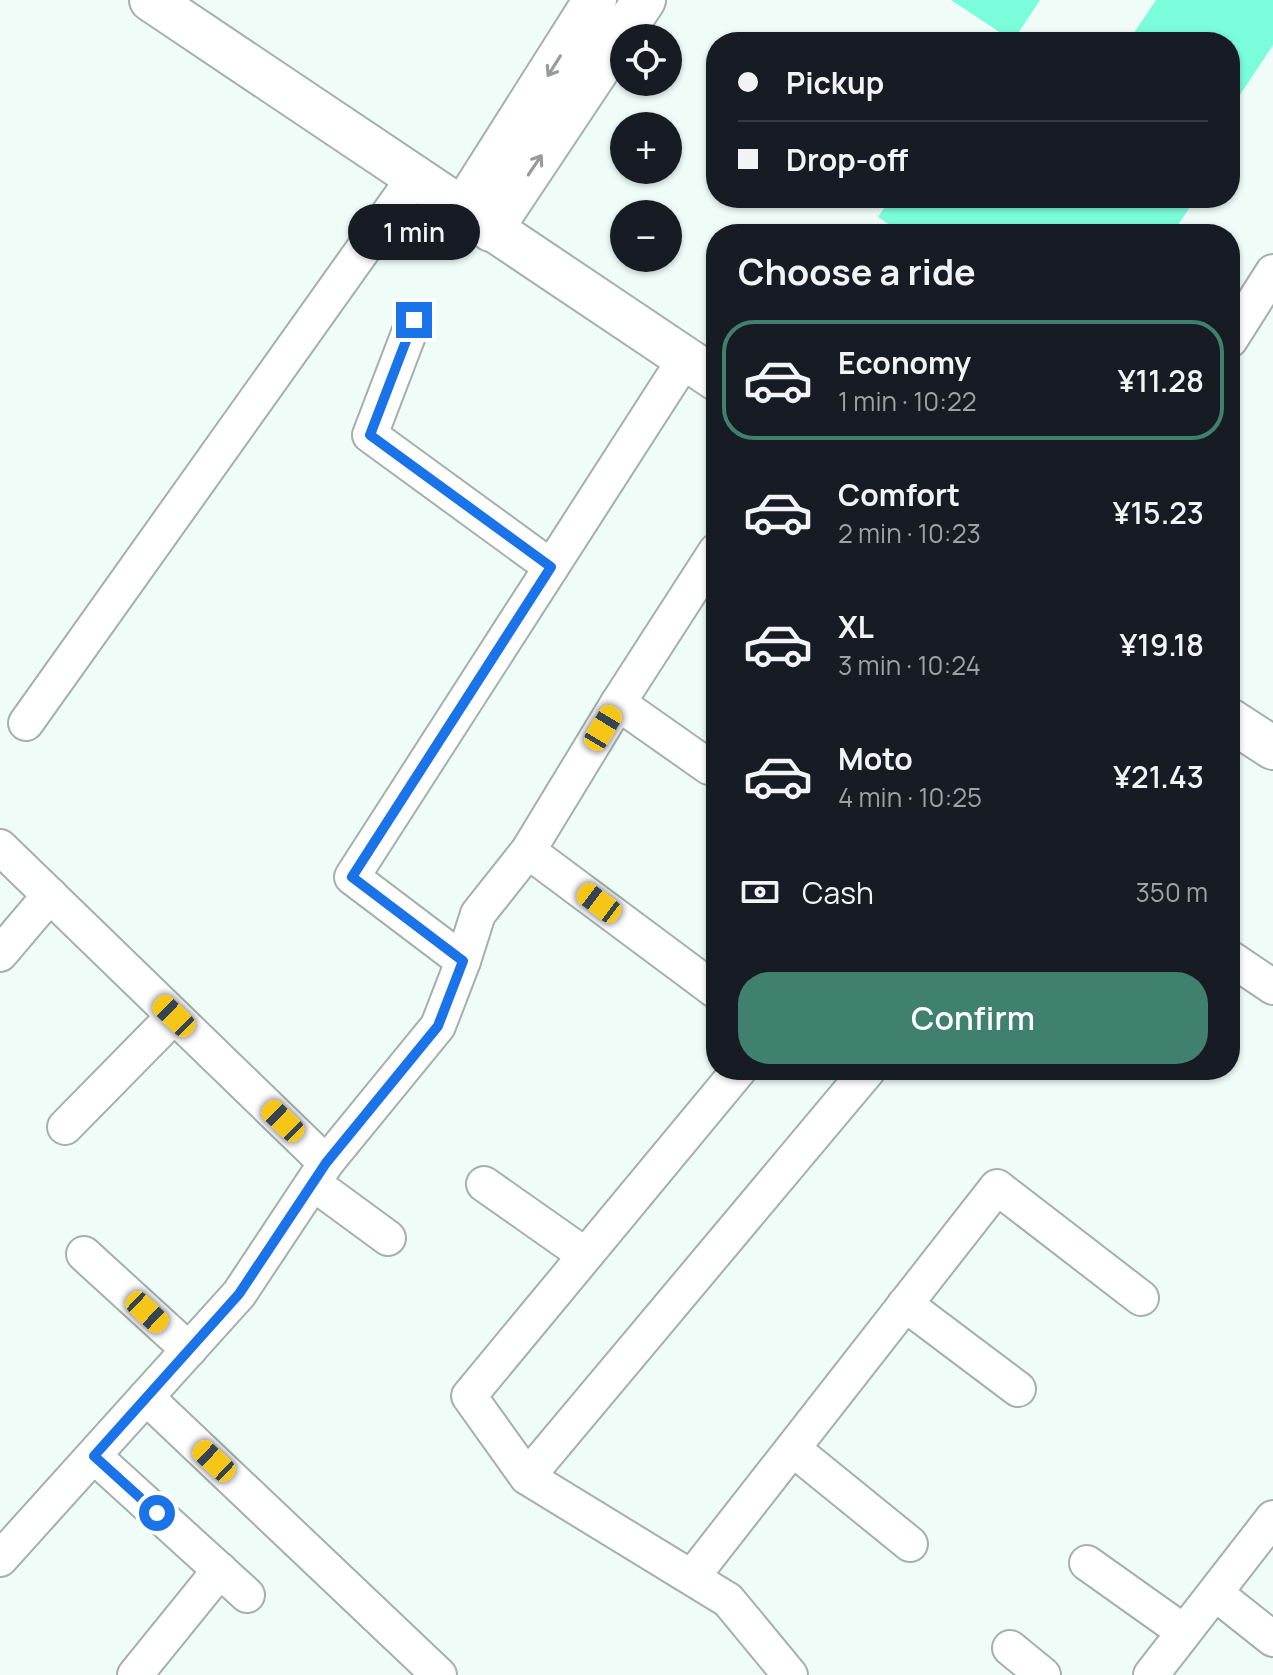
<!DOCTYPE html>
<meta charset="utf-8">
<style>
body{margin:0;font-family:Manrope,sans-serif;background:#20242c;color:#f1f3f6;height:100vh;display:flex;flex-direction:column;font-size:30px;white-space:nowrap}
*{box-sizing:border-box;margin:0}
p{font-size:26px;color:#9ea1a6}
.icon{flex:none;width:44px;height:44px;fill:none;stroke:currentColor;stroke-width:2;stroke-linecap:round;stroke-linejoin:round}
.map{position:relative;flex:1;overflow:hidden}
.panel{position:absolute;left:706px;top:224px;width:534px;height:856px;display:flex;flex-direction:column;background:#171b24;border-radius:32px;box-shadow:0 2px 6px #0004}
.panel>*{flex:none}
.top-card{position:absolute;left:706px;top:32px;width:534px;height:176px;border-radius:32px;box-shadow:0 2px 6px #0004;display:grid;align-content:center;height:176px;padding:0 32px;background:#171b24}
.buttons{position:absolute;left:610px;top:24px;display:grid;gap:16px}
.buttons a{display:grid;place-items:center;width:72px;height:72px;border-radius:50%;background:#171b24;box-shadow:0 2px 6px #0004;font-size:40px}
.end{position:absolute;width:36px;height:36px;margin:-18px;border:10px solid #1a73e8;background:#fff;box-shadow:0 0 0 4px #fff}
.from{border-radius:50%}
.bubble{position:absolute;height:56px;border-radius:28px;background:#171b24;box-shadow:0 2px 6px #0004;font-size:26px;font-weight:600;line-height:56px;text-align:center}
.car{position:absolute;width:24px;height:48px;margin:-24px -12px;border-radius:10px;box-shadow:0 0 6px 2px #0007;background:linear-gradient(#f5c518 24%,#345 0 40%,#f5c518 0 76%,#345 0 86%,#f5c518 0)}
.top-card b{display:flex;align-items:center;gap:28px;height:76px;font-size:30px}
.top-card b+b{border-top:2px solid #363941}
.top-card i{width:20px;height:20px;background:#f1f3f6}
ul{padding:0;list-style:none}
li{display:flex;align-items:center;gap:24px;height:120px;margin:0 16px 12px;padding:0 16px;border:4px solid transparent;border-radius:32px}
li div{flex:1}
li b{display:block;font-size:30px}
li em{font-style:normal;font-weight:600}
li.selected{border-color:#40806f}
li>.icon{width:72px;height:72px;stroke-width:1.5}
h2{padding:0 32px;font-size:36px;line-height:96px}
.pay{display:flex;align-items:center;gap:20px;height:88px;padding:0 32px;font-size:30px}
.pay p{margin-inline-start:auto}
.button{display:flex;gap:16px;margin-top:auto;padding:16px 32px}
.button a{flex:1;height:92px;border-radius:32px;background:#40806f;color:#fff;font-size:32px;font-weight:600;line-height:92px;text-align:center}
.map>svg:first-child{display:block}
.building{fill:#7bfddb}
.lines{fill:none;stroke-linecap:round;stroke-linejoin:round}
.minor-casing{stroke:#a3b0ac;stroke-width:38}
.tertiary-casing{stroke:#a3b0ac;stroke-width:46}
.minor{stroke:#fff;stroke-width:34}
.tertiary{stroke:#fff;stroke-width:42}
.oneway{stroke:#999b9a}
.route{stroke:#1a73e8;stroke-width:10}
</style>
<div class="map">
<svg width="1273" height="1675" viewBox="0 0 1273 1675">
<rect width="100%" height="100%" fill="#effcf8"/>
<g class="building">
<polygon points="951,0 1040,0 1013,41"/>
<polygon points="1156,0 1273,0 1273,45 1230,110 1230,42 1128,42"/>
<polygon points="891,198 1196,198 1172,234 903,234 878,217"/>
</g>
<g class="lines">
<defs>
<g id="minor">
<polyline points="414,320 370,435 551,567"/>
<polyline points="1230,340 1273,272"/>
<polyline points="716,551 618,703 709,767 716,757"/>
<polyline points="618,703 528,851 716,991"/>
<polyline points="26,723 414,178"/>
<polyline points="0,847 326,1163 438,1026 463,961"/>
<polyline points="528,851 478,914 463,961 352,877 685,359"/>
<polyline points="0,954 50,895"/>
<polyline points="1230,958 1273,987"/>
<polyline points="739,1070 469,1396 527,1477 728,1600 790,1675"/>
<polyline points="65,1127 174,1016"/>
<polyline points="313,1183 388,1238"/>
<polyline points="484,1184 585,1255"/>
<polyline points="84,1254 189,1350"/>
<polyline points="905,1304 1018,1389"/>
<polyline points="146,1397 439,1675"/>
<polyline points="793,1449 910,1544"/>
<polyline points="94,1456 247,1595"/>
<polyline points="527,1477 868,1070"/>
<polyline points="0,1559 239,1294 326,1163"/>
<polyline points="1087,1563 1184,1632"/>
<polyline points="692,1577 997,1187 1141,1298"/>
<polyline points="1215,1593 1273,1639"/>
<polyline points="1010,1648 1043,1675"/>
<polyline points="135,1675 220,1570"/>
<polyline points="1151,1675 1273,1518"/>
</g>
<g id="tertiary">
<polyline points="151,0 716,379"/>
<polyline points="462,210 595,0"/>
<polyline points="491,230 644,0"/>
<polyline points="1230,720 1273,748"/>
</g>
</defs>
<use href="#minor" class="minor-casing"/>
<use href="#tertiary" class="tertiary-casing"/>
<use href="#minor" class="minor"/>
<use href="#tertiary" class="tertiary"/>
</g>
<defs><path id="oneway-shaft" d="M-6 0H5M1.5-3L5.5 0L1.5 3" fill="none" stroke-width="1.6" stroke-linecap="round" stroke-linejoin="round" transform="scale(2)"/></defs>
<g class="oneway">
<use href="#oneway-shaft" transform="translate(554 66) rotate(122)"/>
<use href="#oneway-shaft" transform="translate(535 165) rotate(-56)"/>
</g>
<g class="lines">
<polyline class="route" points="157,1513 94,1456 239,1294 326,1163 438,1026 463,961 352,877 551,567 370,435 414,320"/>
</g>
</svg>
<div class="buttons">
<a><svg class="icon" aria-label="locate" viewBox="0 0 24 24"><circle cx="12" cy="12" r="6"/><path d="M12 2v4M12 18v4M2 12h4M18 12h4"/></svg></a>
<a>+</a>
<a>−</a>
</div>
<i class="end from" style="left:157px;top:1513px"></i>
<i class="end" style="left:414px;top:320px"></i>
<div class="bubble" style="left:348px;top:204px;width:132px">1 min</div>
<i class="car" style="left:603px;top:728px;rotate:31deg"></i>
<i class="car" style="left:599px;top:903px;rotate:307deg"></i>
<i class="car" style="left:174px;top:1016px;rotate:314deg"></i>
<i class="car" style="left:283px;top:1121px;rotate:314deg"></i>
<i class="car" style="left:147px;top:1312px;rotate:133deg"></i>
<i class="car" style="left:214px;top:1461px;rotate:313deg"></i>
<div class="top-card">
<b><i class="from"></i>Pickup</b>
<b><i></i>Drop-off</b>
</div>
<section class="panel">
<h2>Choose a ride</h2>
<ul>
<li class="selected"><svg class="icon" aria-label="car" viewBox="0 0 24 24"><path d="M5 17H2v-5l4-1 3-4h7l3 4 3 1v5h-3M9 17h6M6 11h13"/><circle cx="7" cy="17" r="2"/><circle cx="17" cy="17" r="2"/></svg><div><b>Economy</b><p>1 min · 10:22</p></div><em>¥11.28</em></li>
<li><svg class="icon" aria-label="car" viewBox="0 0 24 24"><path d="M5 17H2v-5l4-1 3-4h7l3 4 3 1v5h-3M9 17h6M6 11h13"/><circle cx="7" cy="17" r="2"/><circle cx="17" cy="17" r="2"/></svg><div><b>Comfort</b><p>2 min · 10:23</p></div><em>¥15.23</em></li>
<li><svg class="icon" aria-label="car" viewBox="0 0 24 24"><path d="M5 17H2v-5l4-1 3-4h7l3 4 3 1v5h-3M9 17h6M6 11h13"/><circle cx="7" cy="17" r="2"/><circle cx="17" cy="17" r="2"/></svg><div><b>XL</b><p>3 min · 10:24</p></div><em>¥19.18</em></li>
<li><svg class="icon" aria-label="car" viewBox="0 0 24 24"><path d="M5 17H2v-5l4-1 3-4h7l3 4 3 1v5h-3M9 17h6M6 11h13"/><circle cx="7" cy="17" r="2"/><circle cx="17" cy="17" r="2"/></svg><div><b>Moto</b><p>4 min · 10:25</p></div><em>¥21.43</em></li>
</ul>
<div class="pay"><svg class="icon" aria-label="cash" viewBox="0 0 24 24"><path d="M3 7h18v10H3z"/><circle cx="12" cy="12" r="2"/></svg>Cash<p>350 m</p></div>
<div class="button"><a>Confirm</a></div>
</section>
</div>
